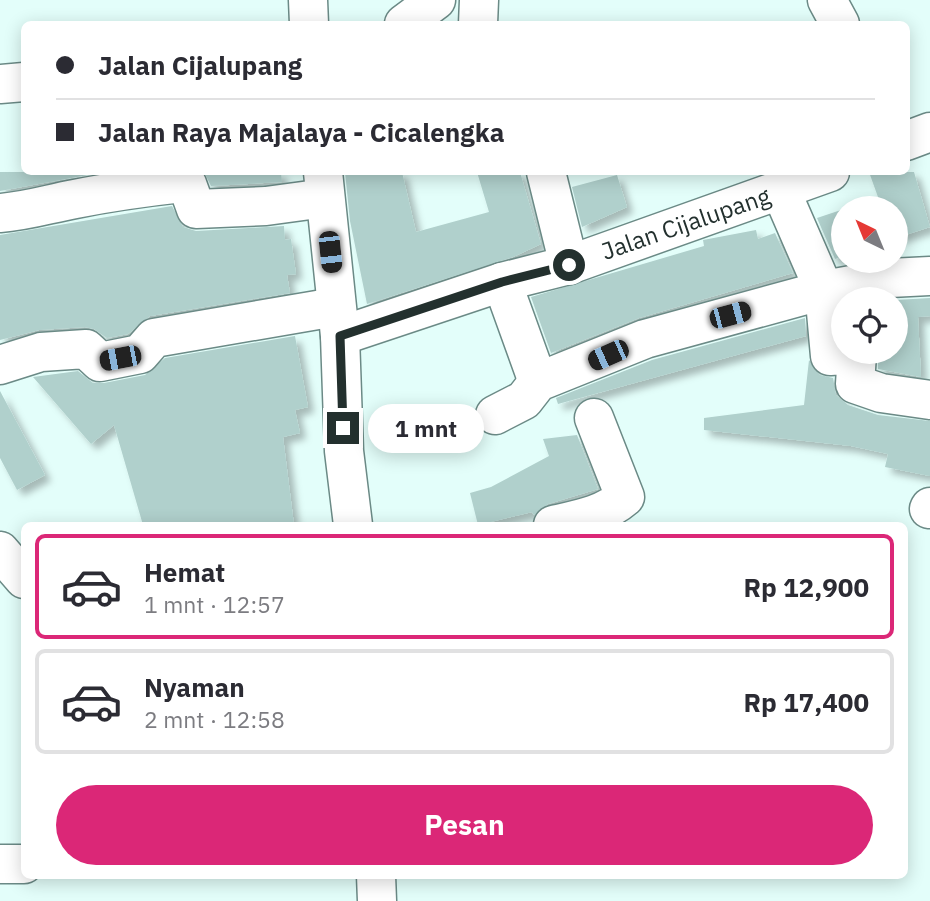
<!DOCTYPE html>
<html lang="id">
<meta charset="utf-8">
<style>
body{margin:0;font-family:"IBM Plex Sans",sans-serif;background:#f7f7f7;color:#2b2b33;height:100vh;display:flex;flex-direction:column;font-size:26px;white-space:nowrap}
*{box-sizing:border-box;margin:0}
p{font-size:23px;color:#7c7c81}
.icon{flex:none;width:38px;height:38px;fill:none;stroke:currentColor;stroke-width:2;stroke-linecap:round;stroke-linejoin:round}
.map{position:relative;flex:1;overflow:hidden}
.side{position:absolute;left:21px;top:522px;width:887px;height:357px;display:flex;flex-direction:column;background:#fff;border-radius:10px;box-shadow:0 4px 18px #0003}
.side>*{flex:none}
.banner{position:absolute;left:21px;top:21px;width:889px;height:154px;border-radius:10px;box-shadow:0 4px 18px #0003;display:grid;align-content:center;height:154px;padding:0 35px;background:#fff}
.needle{width:46px;rotate:317deg}
.fabs{position:absolute;left:831px;top:196px;display:grid;gap:14px}
.fabs a{display:grid;place-items:center;width:77px;height:77px;border-radius:50%;background:#fff;box-shadow:0 4px 18px #0003;font-size:35px}
.end{position:absolute;width:32px;height:32px;margin:-16px;border:9px solid #23302e;background:#fff;box-shadow:0 0 0 4px #fff}
.from{border-radius:50%}
.bubble{position:absolute;height:49px;border-radius:24px;background:#fff;box-shadow:0 4px 18px #0003;font-size:23px;font-weight:700;line-height:49px;text-align:center}
.car{position:absolute;width:21px;height:42px;margin:-21px -10px;border-radius:9px;box-shadow:0 0 5px 2px #0007;background:linear-gradient(#222 24%,#8ab4d8 0 40%,#222 0 76%,#8ab4d8 0 86%,#222 0)}
.banner b{display:flex;align-items:center;gap:24px;height:66px;font-size:26px}
.banner b+b{border-top:2px solid #e1e1e2}
.banner i{width:18px;height:18px;background:#2b2b33}
ul{padding:12px 0 0;list-style:none}
li{display:flex;align-items:center;gap:21px;height:105px;margin:0 14px 10px;padding:0 21px;border:4px solid #e1e1e2;border-radius:10px}
li div{flex:1}
li b{display:block;font-size:26px}
li em{font-style:normal;font-weight:700}
li.active{border-color:#db2777}
li>.icon{width:63px;height:63px;stroke-width:1.5}
.button{display:flex;gap:14px;margin-top:auto;padding:14px 35px}
.button a{flex:1;height:80px;border-radius:42px;background:#db2777;color:#fff;font-size:28px;font-weight:700;line-height:80px;text-align:center}
.map>svg:first-child{display:block}
.building{fill:#b0d0cc;filter:url(#shadow)}
.lines{fill:none;stroke-linecap:round;stroke-linejoin:round}
.minor-casing{stroke:#6b8a86;stroke-width:41}
.major-casing{stroke:#6b8a86;stroke-width:41}
.minor{stroke:#fff;stroke-width:38}
.major{stroke:#fff;stroke-width:38}
.route{stroke:#23302e;stroke-width:9}
.labels{text-anchor:middle;stroke-width:5;stroke-linejoin:round;paint-order:stroke}
.street-label{font-size:24px;fill:#23302e;stroke:#fff}
</style>
<div class="map">
<svg width="930" height="901" viewBox="0 0 930 901">
<defs>
<filter id="shadow"><feDropShadow dx="6" dy="6" stdDeviation="3.5" flood-color="#0004"/></filter>
</defs>
<rect width="100%" height="100%" fill="#e3fefa"/>
<g class="building">
<polygon points="0,172 104,172 0,191"/>
<polygon points="204,172 281,172 282,182 211,186"/>
<polygon points="345,172 402,172 416,232 489,212 477,172 520,172 541,244 513,257 367,304 350,221"/>
<polygon points="869,172 914,172 930,227 896,238 896,208 846,208 878,197"/>
<polygon points="617,175 627,207 582,227 572,187"/>
<polygon points="172,206 183,227 196,231 284,226 285,240 291,239 296,274 287,275 290,293 150,316 128,334 107,338 94,329 85,327 39,330 0,340 0,235"/>
<polygon points="844,209 844,256 835,259 817,218"/>
<polygon points="756,230 758,239 775,233 793,273 639,318 551,353 531,297 704,246 703,240"/>
<polygon points="930,298 930,316 918,317 921,377 878,369 878,352 896,352 896,300"/>
<polygon points="805,318 806,336 558,404 556,398 652,360"/>
<polygon points="295,336 308,407 295,410 300,433 283,437 294,525 143,525 114,425 91,444 33,377 78,371 93,383 104,383 145,375 165,358"/>
<polygon points="809,360 820,375 833,378 836,395 848,405 878,415 930,421 930,476 885,467 888,454 851,446 704,430 704,418 804,405"/>
<polygon points="0,391 45,475 17,490 0,458"/>
<polygon points="577,435 598,489 548,504 534,515 532,512 478,525 470,493 491,487 549,456 543,439"/>
</g>
<g class="lines">
<defs>
<g id="minor">
<polyline points="827,0 840,24"/>
<polyline points="404,24 436,0"/>
<polyline points="478,24 479,0"/>
<polyline points="0,84 24,82"/>
<polyline points="906,141 930,132"/>
<polyline points="546,172 569,265"/>
<polyline points="781,191 824,290 830,356 857,354 855,384 881,393 930,400"/>
<path d="M0,213C28,211 48,204 75,199C110,192 146,187 182,183L187,184L196,209L266,206L325,198"/>
<polyline points="502,282 538,382"/>
<polyline points="340,336 502,282 569,265 830,172"/>
<polyline points="0,365 41,352 86,349 100,362 140,354 154,338 335,307"/>
<polyline points="495,415 524,400 538,382 645,339 824,290 890,278 930,276"/>
<polyline points="929,509 930,507"/>
<path d="M553,525C580,519 604,515 625,497L594,418"/>
<polyline points="0,551 24,579"/>
<polyline points="0,864 24,864"/>
</g>
<g id="major">
<polyline points="308,0 309,24"/>
<polyline points="323,172 340,336 344,451 353,525"/>
<polyline points="376,875 377,901"/>
</g>
</defs>
<use href="#minor" class="minor-casing"/>
<use href="#major" class="major-casing"/>
<use href="#minor" class="minor"/>
<use href="#major" class="major"/>
</g>
<g class="lines">
<polyline class="route" points="343,428 340,336 502,282 569,265"/>
</g>
<g class="labels">
<g class="street-label">
<text transform="translate(686 224) rotate(-19)" y="8">Jalan Cijalupang</text>
</g>
</g>
</svg>
<div class="fabs">
<a><svg class="needle" viewBox="-14 -14 28 28"><path d="M0-13l5 13h-10z" fill="#e53935"/><path d="M0 13l5-13h-10z" fill="#7c7c81"/></svg></a>
<a><svg class="icon" aria-label="locate" viewBox="0 0 24 24"><circle cx="12" cy="12" r="6"/><path d="M12 2v4M12 18v4M2 12h4M18 12h4"/></svg></a>
</div>
<i class="end from" style="left:569px;top:265px"></i>
<i class="end" style="left:343px;top:428px"></i>
<div class="bubble" style="left:368px;top:404px;width:116px">1 mnt</div>
<i class="car" style="left:330px;top:252px;rotate:174deg"></i>
<i class="car" style="left:730px;top:315px;rotate:75deg"></i>
<i class="car" style="left:608px;top:355px;rotate:246deg"></i>
<i class="car" style="left:120px;top:358px;rotate:259deg"></i>
<div class="banner">
<b><i class="from"></i>Jalan Cijalupang</b>
<b><i></i>Jalan Raya Majalaya - Cicalengka</b>
</div>
<section class="side">
<ul>
<li class="active"><svg class="icon" aria-label="car" viewBox="0 0 24 24"><path d="M5 17H2v-5l4-1 3-4h7l3 4 3 1v5h-3M9 17h6M6 11h13"/><circle cx="7" cy="17" r="2"/><circle cx="17" cy="17" r="2"/></svg><div><b>Hemat</b><p>1 mnt · 12:57</p></div><em>Rp 12,900</em></li>
<li><svg class="icon" aria-label="car" viewBox="0 0 24 24"><path d="M5 17H2v-5l4-1 3-4h7l3 4 3 1v5h-3M9 17h6M6 11h13"/><circle cx="7" cy="17" r="2"/><circle cx="17" cy="17" r="2"/></svg><div><b>Nyaman</b><p>2 mnt · 12:58</p></div><em>Rp 17,400</em></li>
</ul>
<div class="button"><a>Pesan</a></div>
</section>
</div>
